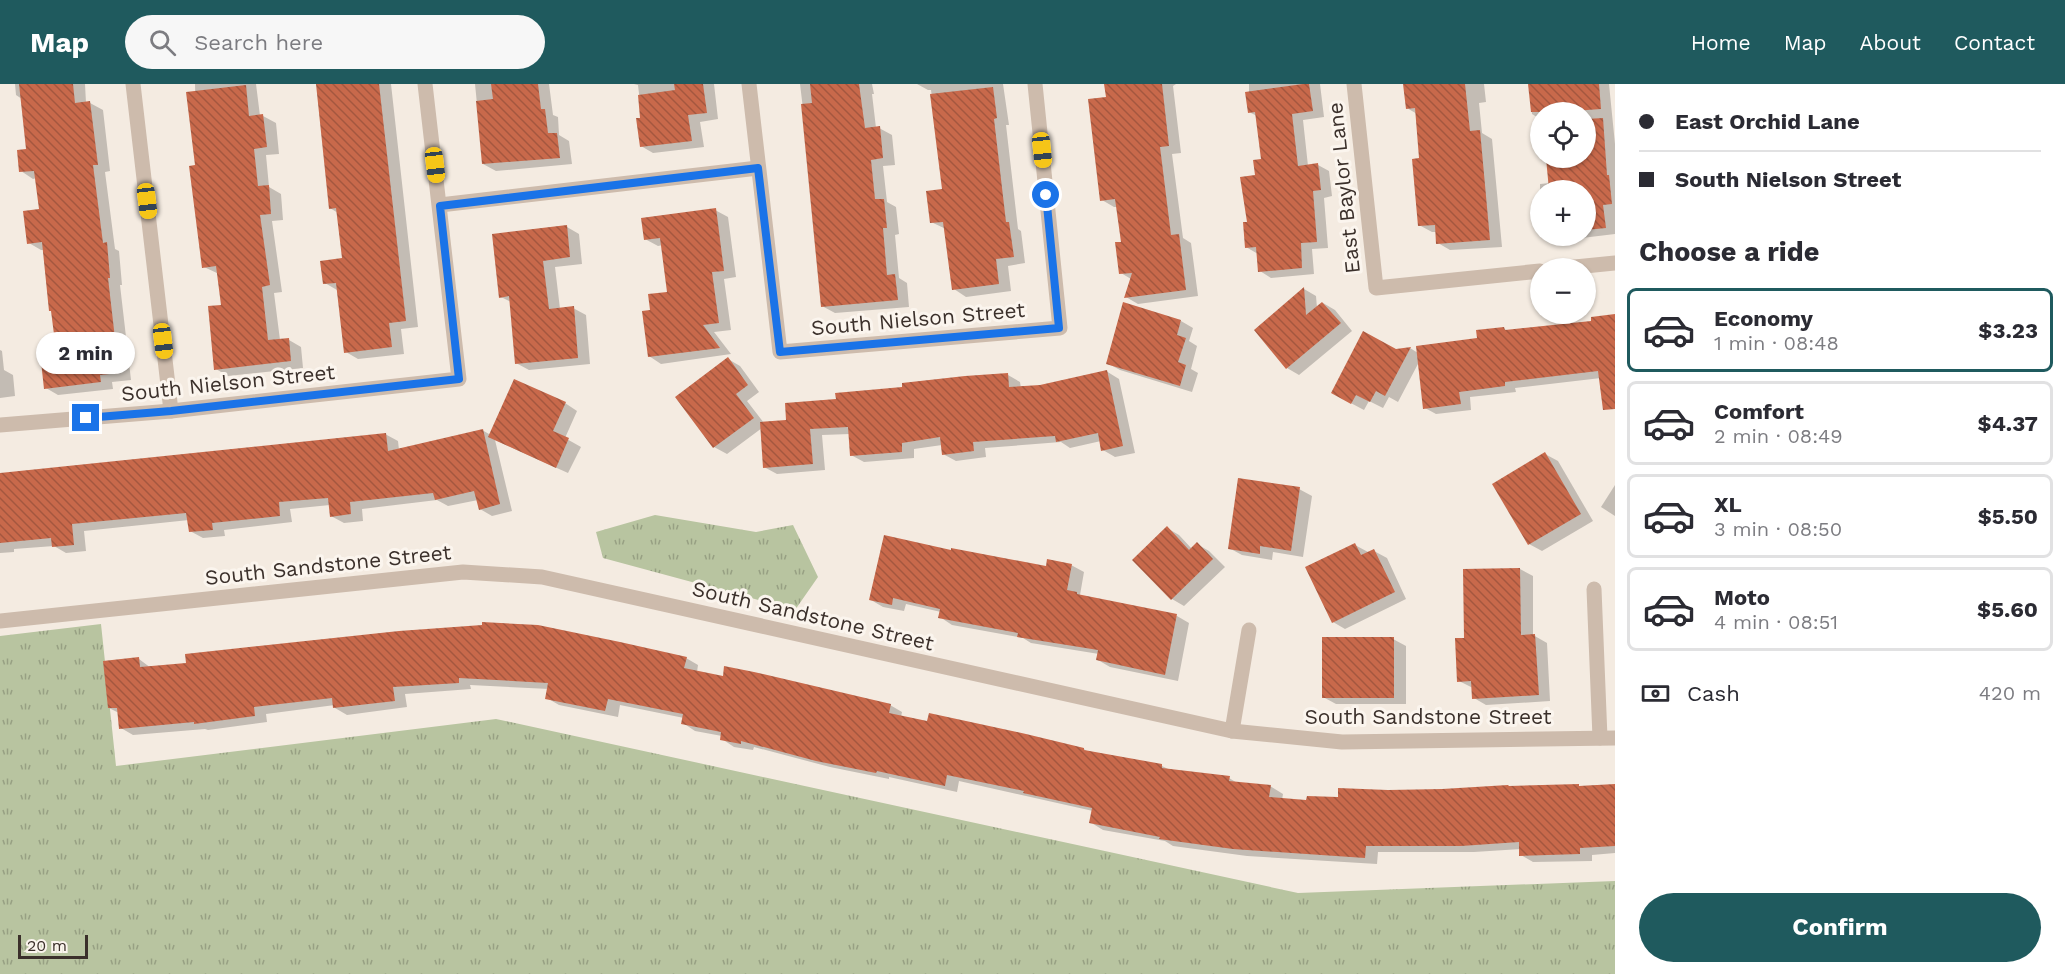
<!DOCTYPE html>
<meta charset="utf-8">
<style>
body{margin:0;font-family:"Work Sans",sans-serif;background:#f7f7f7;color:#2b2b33;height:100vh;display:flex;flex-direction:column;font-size:22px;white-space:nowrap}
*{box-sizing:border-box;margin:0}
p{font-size:20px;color:#7c7c81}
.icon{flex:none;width:33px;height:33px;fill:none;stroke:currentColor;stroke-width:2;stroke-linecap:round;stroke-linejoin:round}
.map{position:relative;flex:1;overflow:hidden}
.drawer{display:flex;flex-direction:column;background:#fff;width:450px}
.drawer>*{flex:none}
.banner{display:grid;align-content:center;height:132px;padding:0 24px;background:#fff}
.buttons{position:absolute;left:1530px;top:18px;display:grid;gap:12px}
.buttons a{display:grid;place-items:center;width:66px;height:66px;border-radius:50%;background:#fff;box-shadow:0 2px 4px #0004;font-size:30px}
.scale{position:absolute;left:18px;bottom:15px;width:70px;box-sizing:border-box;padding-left:6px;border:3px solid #3b302b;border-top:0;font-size:16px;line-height:21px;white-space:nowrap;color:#3b302b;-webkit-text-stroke:4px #fbf5ee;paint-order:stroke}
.end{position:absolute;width:27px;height:27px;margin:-14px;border:8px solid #1a73e8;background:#fff;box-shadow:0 0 0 3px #fff}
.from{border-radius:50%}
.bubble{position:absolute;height:42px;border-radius:21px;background:#fff;box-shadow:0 2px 4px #0004;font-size:20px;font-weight:700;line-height:42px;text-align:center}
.car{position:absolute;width:18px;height:36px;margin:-18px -9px;border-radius:8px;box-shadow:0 0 4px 2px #0007;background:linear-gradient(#f5c518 24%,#345 0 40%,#f5c518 0 76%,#345 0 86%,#f5c518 0)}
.banner b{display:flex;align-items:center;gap:21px;height:57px;font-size:22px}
.banner b+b{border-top:2px solid #e1e1e2}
.banner i{width:15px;height:15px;background:#2b2b33}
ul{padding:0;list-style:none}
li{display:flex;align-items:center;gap:18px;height:84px;margin:0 12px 9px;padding:0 12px;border:3px solid #e1e1e2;border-radius:9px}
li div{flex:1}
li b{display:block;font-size:22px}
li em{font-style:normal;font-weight:700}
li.on{border-color:#1f5a5e}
li>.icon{width:54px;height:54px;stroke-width:1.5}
h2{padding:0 24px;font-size:27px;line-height:72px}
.pay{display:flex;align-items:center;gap:15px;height:66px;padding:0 24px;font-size:22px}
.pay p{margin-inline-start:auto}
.button{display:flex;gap:12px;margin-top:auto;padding:12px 24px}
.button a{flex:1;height:69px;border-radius:36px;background:#1f5a5e;color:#fff;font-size:24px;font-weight:700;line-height:69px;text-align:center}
header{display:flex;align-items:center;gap:36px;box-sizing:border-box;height:84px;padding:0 30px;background:#1f5a5e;color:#fff}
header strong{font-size:28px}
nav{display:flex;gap:33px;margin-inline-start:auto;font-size:21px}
.search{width:420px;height:54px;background:#f7f7f7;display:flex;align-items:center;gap:15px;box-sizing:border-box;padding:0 21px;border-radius:33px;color:#7c7c81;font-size:22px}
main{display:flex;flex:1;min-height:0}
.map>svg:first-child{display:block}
.grass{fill:url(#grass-tufts)}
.shadow{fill:#0003}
.building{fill:url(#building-back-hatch)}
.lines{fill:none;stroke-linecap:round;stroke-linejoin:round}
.street{stroke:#cdbbac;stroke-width:15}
.route{stroke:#1a73e8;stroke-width:8}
.labels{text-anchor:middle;stroke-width:6;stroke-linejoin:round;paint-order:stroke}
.street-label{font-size:21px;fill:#3b302b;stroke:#fbf5ee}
</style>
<header>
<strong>Map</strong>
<div class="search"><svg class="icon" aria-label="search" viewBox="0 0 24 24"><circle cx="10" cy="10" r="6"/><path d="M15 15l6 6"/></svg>Search here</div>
<nav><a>Home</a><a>Map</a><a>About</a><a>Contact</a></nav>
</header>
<main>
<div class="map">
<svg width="1615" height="890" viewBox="0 0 1615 890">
<defs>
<pattern id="grass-tufts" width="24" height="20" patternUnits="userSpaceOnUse" patternTransform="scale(1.5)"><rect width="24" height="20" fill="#b8c4a0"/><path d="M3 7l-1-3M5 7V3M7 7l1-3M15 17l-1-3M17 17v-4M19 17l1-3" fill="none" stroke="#97a083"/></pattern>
<pattern id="building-back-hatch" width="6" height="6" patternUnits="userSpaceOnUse" patternTransform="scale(1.5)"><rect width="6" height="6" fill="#c8694b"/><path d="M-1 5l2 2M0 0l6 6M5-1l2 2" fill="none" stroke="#a4573f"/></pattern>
</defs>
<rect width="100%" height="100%" fill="#f4ebe1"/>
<g class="grass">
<polygon points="655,431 756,448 793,441 818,493 795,526 603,474 596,448"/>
<polygon points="101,540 116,682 496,635 1298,809 1615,797 1615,890 0,890 0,552"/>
</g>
<g class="shadow">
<polygon points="15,0 85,0 86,19 90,19 103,26 110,87 105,88 115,165 119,167 122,201 120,201 131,296 112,298 113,305 58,311 46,304 57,268 45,166 41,166 29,159 41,127 37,94 33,95 21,87 27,66 22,15 16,11"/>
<polygon points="195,0 256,0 260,32 263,32 276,39 279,70 266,71 269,103 281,110 283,136 272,137 282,208 274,209 280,256 289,256 301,263 303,284 228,292 216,285 223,222 219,190 204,183 197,82"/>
<polygon points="317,0 391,0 418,243 401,245 404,270 358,275 346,268 337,206 325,199 344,176 338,129 330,124"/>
<polygon points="475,0 549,0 553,31 558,33 559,51 569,57 572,80 496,87 483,80"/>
<polygon points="634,0 714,0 718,35 700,38 704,63 653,69 641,62 642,35 638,1"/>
<polygon points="800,0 872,0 874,10 872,10 876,44 879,44 892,51 895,81 883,82 887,118 896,123 899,150 895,151 899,194 907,199 909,223 835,229 822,222 811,91"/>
<polygon points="917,0 1003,0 1009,41 1006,41 1018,145 1021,147 1025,179 1008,182 1011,207 966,213 954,205 946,145 931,138 944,106 931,6 928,6"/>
<polygon points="1106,0 1176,0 1173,2 1181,69 1172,70 1183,154 1191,159 1198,212 1138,220 1126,213 1131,195 1121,189 1122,159 1117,123 1114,123 1102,116 1107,15"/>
<polygon points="1249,0 1320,0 1324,33 1303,36 1308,82 1318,81 1329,87 1332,112 1324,114 1328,164 1312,165 1314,190 1271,194 1260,187 1258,170 1246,163 1257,92 1263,76 1257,32 1249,28"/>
<polygon points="1405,0 1484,0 1486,18 1479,19 1482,49 1492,55 1502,163 1450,166 1438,159 1437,148 1432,148 1419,141 1421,75 1417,30 1407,24"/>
<polygon points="1530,0 1609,0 1615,60 1615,150 1557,157 1549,152 1586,152 1586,106 1540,107 1540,100 1550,99 1548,74 1586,74 1586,28 1540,28 1540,35 1532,30"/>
<polygon points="715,126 728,133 736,193 724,195 731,246 714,248 731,270 661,280 649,272 652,227 669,209 663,161 658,162 645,155"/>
<polygon points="567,143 579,150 582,180 555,183 560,225 573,224 586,231 590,280 529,286 516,279 511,218 501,213"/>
<polygon points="1304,205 1316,212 1317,224 1323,219 1335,226 1352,247 1299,291 1287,284"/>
<polygon points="1615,232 1615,309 1601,294 1515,304 1516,308 1470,313 1471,326 1436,330 1425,324 1419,278 1398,318 1389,313 1383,324 1369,317 1364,326 1345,316 1396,266 1410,264 1418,269 1479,256 1504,245 1509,247 1593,239"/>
<polygon points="1181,237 1193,244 1189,257 1197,262 1191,285 1198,289 1192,308 1120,286 1107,279"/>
<polygon points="0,266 2,267 4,286 13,291 15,312 0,314"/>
<polygon points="728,275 740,282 759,308 747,317 764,339 788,338 837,317 904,304 1008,291 1020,298 1021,304 1040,302 1106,287 1119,295 1135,369 1115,373 1103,366 1101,357 1070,364 1061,358 985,364 986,373 956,377 943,370 942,361 914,365 914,374 864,378 851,371 850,350 822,351 825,386 777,390 764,383 762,344 727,370 714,363 677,313"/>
<polygon points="565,319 577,327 565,354 581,363 568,389 495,356 512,427 492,432 480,425 478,416 448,422 437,416 362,425 363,437 344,439 331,432 330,421 290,425 292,438 224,446 225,452 203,454 190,447 189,436 84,447 86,467 66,469 54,462 14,465 14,468 0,469 0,399 385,350 398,357 399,366 482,346 489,350"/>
<polygon points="1545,370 1558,377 1593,437 1542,467 1529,460 1494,401"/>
<polygon points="1615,401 1615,432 1601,423"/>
<polygon points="1299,405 1312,412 1303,473 1273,468 1272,476 1242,471 1229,464"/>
<polygon points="1167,444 1179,451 1192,465 1197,460 1209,467 1225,483 1184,522 1172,515"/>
<polygon points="1355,461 1368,468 1374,467 1387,474 1406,515 1345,545 1333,538"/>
<polygon points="952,468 1047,484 1071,481 1084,488 1080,511 1083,513 1177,532 1189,539 1178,597 1110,583 1098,576 1099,570 1031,559 1023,554 952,541 940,533 941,528 906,520 904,527 883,523 871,516"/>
<polygon points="1520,485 1533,492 1533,551 1547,559 1550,617 1486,621 1474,614 1473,604 1459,597 1466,555 1465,486"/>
<polygon points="1393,555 1406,562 1406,620 1336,620 1323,613"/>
<polygon points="686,574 698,581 697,588 890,621 902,628 901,633 1084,665 1088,668 1162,682 1170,686 1229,694 1239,700 1270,702 1283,710 1282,716 1308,718 1388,708 1615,701 1615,769 1592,771 1592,777 1533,778 1521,771 1521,765 1474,768 1378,768 1377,780 1247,772 1173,762 1165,757 1103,746 1090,738 1093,727 959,697 957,708 889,693 889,695 830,683 754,663 753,666 734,663 722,655 722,652 695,647 683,639 684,634 620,621 618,633 559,621 547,614 549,605 470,601 471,605 405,610 407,623 347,631 335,624 335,621 266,630 267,638 208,646 205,645 133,651 121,644 119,629 109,624 139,575 151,584"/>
</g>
<g class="building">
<polygon points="19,0 73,0 75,19 90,17 98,81 93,81 103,159 107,158 110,194 108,194 119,289 100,291 101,298 44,305 40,268 56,266 51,227 49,227 42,158 27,160 23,127 39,125 34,87 19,88 17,66 26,65"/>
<polygon points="316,0 379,0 406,237 389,239 392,263 344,269 336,199 323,200 320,177 342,174 336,124 329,125"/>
<polygon points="491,0 538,0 541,25 545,25 548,49 557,49 560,74 482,80 476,17 493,15"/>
<polygon points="674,0 703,0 707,29 688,31 692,57 640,63 636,34 640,34 638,11 675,6"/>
<polygon points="810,0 859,0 865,44 880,42 883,74 871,76 875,115 884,115 887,144 883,144 887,191 895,190 898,216 821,223 801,20 812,19"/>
<polygon points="1104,0 1162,0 1169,62 1160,63 1171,151 1179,150 1186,206 1124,214 1132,189 1119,190 1115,158 1121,158 1115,115 1100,117 1088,15 1106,13"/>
<polygon points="1303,0 1309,0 1313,27 1292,30 1298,82 1318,79 1321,106 1313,107 1317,158 1301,159 1302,184 1258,188 1256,163 1245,164 1243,138 1247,138 1240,93 1255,91 1253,76 1261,75 1255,28 1248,29 1245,8"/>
<polygon points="1403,0 1465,0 1470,47 1480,46 1490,156 1436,160 1435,141 1418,142 1412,75 1419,74 1415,24 1406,25"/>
<polygon points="1528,0 1599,0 1601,25 1560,28 1531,28"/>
<polygon points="246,1 249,32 263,30 267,63 254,65 258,102 269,101 271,130 260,131 270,201 262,203 268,256 289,254 291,277 214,286 208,222 221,221 216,182 202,184 189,82 195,81 186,8"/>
<polygon points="993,3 997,34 994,35 1006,138 1009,138 1014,173 996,175 999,200 952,206 943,138 930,139 926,107 942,105 930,10"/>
<polygon points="1603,34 1607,91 1609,91 1612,120 1603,121 1606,144 1586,146 1586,106 1549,106 1546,74 1586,74 1586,35"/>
<polygon points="716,124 724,187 712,188 719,239 703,241 720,264 648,273 642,227 650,226 648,210 667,208 660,154 644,156 641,134"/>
<polygon points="567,141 570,173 543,177 549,225 574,222 578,274 515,280 509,212 499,214 492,150"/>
<polygon points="1304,203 1306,231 1322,218 1341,239 1286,285 1254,246"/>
<polygon points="1123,218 1181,236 1177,251 1186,254 1178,278 1186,281 1180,302 1106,280"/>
<polygon points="1615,230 1615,325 1603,326 1598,287 1505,298 1505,302 1459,308 1461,320 1423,325 1416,262 1477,254 1476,246 1504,243 1505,246 1591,237 1591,233"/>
<polygon points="1363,247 1396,265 1411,263 1385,312 1376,307 1370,318 1356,311 1351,320 1331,309"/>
<polygon points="728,273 748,301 736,310 754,334 713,364 675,313"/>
<polygon points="1107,286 1123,362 1101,367 1098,349 1056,358 1055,352 973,358 974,367 942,371 940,353 902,359 902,368 850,372 848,343 810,345 813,380 763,384 760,338 786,336 785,319 836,315 835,309 902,303 902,299 965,292 1008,289 1009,303 1040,301"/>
<polygon points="514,295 566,318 553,347 569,354 556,384 488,353"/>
<polygon points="483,345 500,420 479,426 474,407 435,416 433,409 350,418 351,430 330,433 328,414 279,418 280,432 212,439 213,446 189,448 186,429 72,440 74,461 52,463 51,454 0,459 0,389 386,349 388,367"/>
<polygon points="1545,368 1581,430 1528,461 1492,400"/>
<polygon points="1238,394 1300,403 1291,467 1260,462 1260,470 1228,465"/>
<polygon points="1167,442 1189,466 1197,458 1213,475 1171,516 1132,476"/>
<polygon points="884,451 951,466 951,464 1046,482 1047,475 1072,480 1067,506 1077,508 1077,510 1177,530 1165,591 1096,576 1098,566 1017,553 1018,549 938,534 940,525 893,514 892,521 869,516"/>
<polygon points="1355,459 1361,471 1374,465 1395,508 1332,539 1305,483"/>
<polygon points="1520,484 1521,551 1535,550 1539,611 1472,615 1471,597 1457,598 1455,554 1464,554 1463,485"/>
<polygon points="482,538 538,541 620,558 687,573 684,584 723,592 724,582 754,588 891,620 889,629 927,637 929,629 1026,650 1084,664 1084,666 1162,680 1162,684 1230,692 1229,697 1271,701 1269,713 1306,716 1307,712 1338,713 1338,704 1388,706 1442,705 1508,701 1509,702 1579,700 1579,702 1615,700 1615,762 1580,764 1580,770 1519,772 1519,758 1461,762 1366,762 1365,774 1233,765 1159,755 1160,753 1089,739 1092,724 1023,709 1024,707 947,691 945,702 877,687 876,689 816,677 741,657 741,660 720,656 721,648 681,640 683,630 608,615 605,627 545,615 548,599 459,594 459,599 393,603 395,617 333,624 332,614 254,623 255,632 194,640 194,638 119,645 117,624 108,624 103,577 139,573 140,583 186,579 185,570 399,547 482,541"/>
<rect x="1322" y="553" width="72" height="61"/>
</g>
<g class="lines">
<g class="street">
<polyline points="133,0 171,327"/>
<polyline points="749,0 780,268 1060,244 1035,0"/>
<polyline points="1354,0 1376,204 1540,187"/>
<polyline points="440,121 758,84"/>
<polyline points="1565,184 1615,179"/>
<polyline points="0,341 171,327 459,295 425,0"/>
<polyline points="1594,505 1600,654"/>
<polyline points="0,537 463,488 542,493 1232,647 1342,658 1615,654"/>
<polyline points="1232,647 1249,546"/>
</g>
</g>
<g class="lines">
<polyline class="route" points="86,334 171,327 459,295 440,122 758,84 780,268 1059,244 1046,111"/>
</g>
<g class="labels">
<g class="street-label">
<text transform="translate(1344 104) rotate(-96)" y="7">East Baylor Lane</text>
<text transform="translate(918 235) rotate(-5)" y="7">South Nielson Street</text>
<text transform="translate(228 299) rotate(-6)" y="7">South Nielson Street</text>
<text transform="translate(328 481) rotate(-6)" y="7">South Sandstone Street</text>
<text transform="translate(813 532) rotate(13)" y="7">South Sandstone Street</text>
<text x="1428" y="640">South Sandstone Street</text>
</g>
</g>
</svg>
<div class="buttons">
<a><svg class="icon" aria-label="locate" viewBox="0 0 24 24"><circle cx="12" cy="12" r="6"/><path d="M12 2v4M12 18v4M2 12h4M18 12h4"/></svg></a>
<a>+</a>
<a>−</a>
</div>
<div class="scale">20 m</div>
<i class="end from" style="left:1046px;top:111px"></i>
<i class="end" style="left:86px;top:334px"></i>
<div class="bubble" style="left:36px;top:248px;width:99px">2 min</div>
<i class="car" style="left:1042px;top:66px;rotate:174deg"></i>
<i class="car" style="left:435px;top:81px;rotate:173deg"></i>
<i class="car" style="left:147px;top:117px;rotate:173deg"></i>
<i class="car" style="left:163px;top:257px;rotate:173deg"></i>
</div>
<section class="drawer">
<div class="banner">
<b><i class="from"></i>East Orchid Lane</b>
<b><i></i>South Nielson Street</b>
</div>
<h2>Choose a ride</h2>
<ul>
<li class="on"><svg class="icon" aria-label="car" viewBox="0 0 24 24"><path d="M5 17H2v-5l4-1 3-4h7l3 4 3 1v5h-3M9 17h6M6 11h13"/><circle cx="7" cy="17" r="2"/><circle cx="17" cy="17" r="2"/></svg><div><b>Economy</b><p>1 min · 08:48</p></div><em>$3.23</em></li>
<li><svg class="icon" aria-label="car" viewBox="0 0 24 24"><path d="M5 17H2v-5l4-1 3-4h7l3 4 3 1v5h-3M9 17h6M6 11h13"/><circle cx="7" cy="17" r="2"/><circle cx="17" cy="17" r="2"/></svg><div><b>Comfort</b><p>2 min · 08:49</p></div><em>$4.37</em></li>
<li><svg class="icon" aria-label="car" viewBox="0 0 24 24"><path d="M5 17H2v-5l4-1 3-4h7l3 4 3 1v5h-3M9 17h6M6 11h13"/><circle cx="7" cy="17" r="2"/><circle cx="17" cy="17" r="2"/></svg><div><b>XL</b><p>3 min · 08:50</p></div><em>$5.50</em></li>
<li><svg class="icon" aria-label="car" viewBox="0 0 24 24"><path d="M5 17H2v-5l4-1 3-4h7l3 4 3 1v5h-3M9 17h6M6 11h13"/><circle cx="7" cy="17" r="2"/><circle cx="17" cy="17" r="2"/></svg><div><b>Moto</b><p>4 min · 08:51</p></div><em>$5.60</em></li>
</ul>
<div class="pay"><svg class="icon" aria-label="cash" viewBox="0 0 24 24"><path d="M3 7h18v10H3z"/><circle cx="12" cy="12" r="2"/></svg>Cash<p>420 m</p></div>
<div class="button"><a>Confirm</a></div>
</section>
</main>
